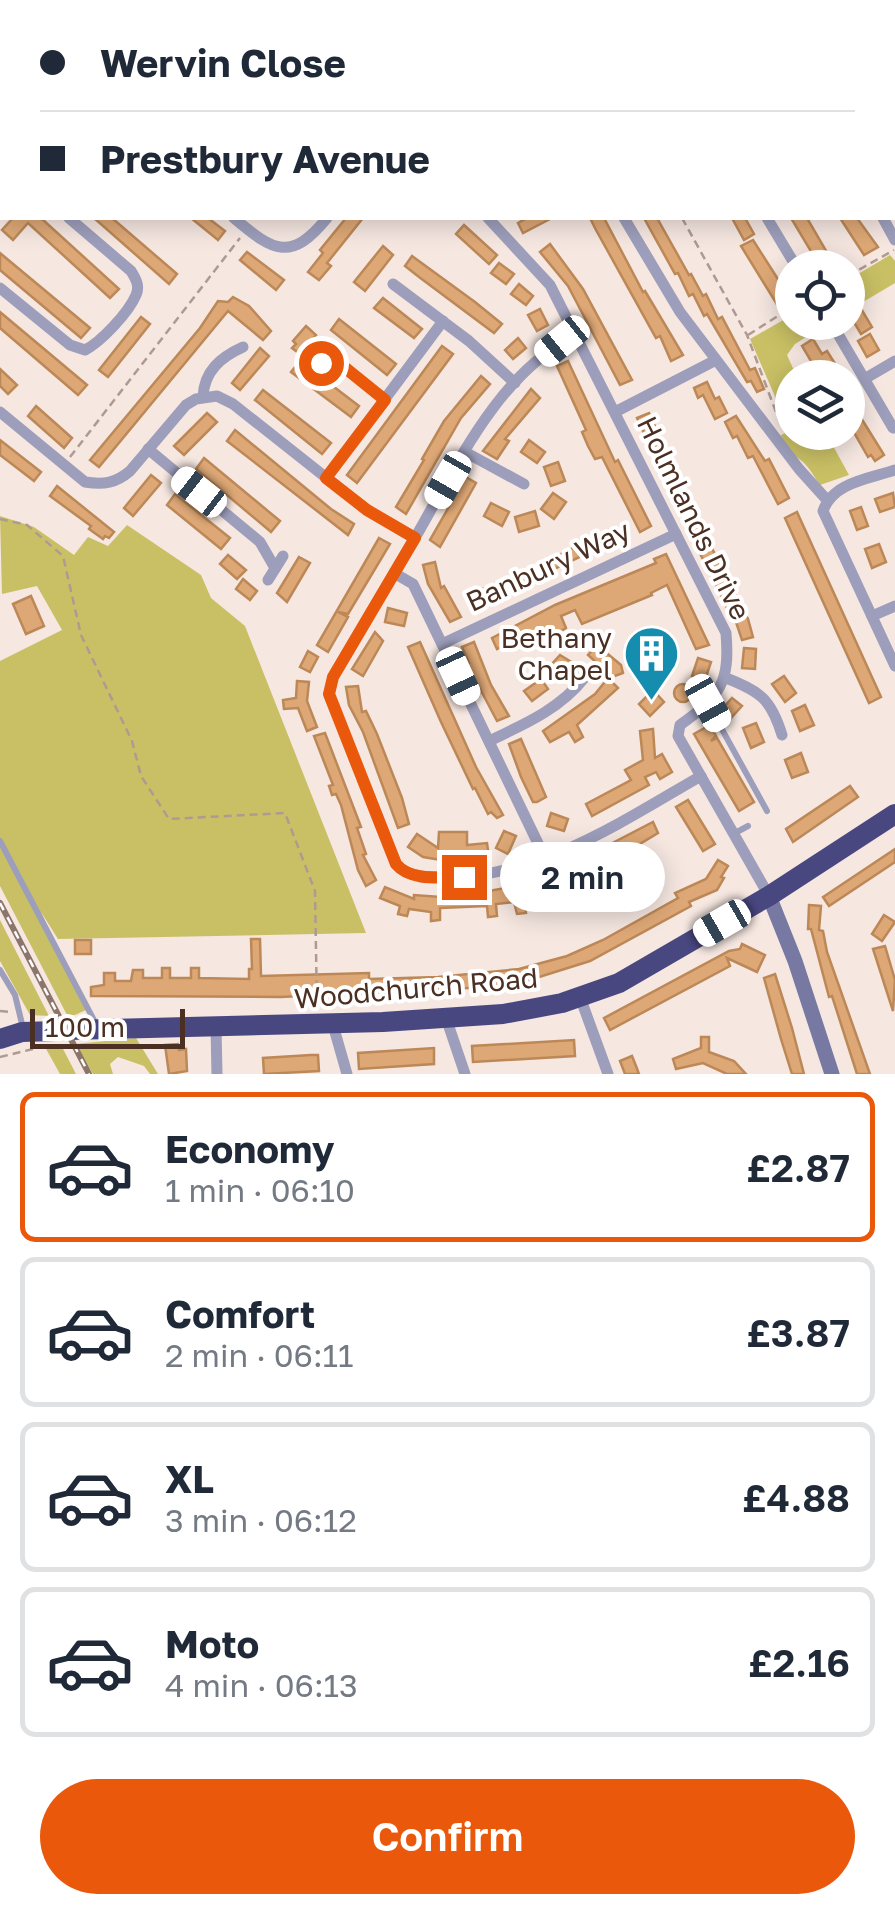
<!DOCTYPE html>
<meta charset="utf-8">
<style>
body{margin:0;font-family:"Golos Text",sans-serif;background:#f6f6f7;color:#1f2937;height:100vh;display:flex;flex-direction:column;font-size:38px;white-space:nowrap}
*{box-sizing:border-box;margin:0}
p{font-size:32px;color:#747a83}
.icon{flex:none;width:55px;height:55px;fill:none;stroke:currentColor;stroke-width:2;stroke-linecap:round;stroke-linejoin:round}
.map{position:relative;height:1074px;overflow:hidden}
.details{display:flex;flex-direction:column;background:#fff;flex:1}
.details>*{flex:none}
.banner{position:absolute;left:0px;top:0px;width:895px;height:220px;box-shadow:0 5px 25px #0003;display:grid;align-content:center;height:220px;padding:0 40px;background:#fff}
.fabs{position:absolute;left:775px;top:250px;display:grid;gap:20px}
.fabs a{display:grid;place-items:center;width:90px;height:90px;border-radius:50%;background:#fff;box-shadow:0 5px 25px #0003;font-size:50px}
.scale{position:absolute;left:30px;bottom:25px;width:155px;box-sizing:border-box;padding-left:10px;border:5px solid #4b2f23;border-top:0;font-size:28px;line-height:35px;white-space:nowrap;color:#4b2f23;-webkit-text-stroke:8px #fff;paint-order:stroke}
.end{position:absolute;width:45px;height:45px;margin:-22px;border:12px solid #ea580c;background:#fff;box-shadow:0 0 0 5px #fff}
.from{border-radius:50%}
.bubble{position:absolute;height:70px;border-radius:35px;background:#fff;box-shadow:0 5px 25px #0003;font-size:32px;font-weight:600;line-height:70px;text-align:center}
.car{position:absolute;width:30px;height:60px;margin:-30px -15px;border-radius:12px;box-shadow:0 0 8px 2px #0007;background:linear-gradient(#fff 24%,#345 0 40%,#fff 0 76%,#345 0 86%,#fff 0)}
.banner b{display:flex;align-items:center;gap:35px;height:95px;font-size:38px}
.banner b+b{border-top:2px solid #e0e1e3}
.banner i{width:25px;height:25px;background:#1f2937}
ul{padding:18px 0 0;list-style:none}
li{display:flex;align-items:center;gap:30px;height:150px;margin:0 20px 15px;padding:0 20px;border:5px solid #e0e1e3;border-radius:15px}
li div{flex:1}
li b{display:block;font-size:38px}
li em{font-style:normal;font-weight:600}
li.on{border-color:#ea580c}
li>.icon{width:90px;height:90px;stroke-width:1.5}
.action{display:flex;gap:20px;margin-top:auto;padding:20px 40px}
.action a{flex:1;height:115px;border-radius:60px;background:#ea580c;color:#fff;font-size:40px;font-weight:600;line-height:115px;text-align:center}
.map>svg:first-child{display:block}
.green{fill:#c9c065}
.building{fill:#dea876;stroke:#bc8857;stroke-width:2.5}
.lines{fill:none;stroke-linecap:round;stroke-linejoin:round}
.path{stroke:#af9a92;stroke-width:2.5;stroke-dasharray:8 5;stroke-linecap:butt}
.lane{stroke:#9d9ebb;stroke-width:6}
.street{stroke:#9d9ebb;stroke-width:11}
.secondary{stroke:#7879a2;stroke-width:15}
.highway{stroke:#494780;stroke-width:20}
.rail-casing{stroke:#8c756b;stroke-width:6}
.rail{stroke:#fff;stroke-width:2.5;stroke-dasharray:8;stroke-linecap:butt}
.route{stroke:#ea580c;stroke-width:12}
.labels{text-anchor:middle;stroke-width:8;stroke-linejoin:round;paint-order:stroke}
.street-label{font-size:28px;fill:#4b2f23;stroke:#fff}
.poi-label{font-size:28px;fill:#4b2f23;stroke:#fff;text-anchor:end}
</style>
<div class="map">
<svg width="895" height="1074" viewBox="0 0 895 1074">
<rect width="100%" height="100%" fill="#f6e7e1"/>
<g class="green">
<polygon points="0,0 279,0 2,2 2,137"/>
<polygon points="890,255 895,261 895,283 848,311 848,280"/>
<path d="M792,315V322L817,323L820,328L795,344L787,355L797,377L792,378V432L826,433L849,475L820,485C815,478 809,467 803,462C792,452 783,452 781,435L790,431L750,339Z"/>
<polygon points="0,516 34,527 74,555 88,537 108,546 127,525 201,575 211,598 245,626 366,933 58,939 41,912 86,1010 75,1015 67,1015 0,886 0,661 62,630 37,586 2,594"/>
<polygon points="0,920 49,1016 30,1015 0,961"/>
<polygon points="136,1038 158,1074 150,1074 144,1066 118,1057 110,1064 113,1074 93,1074 75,1044"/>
<polygon points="61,1045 76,1074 60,1074 45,1047"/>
</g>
<g class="building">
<polygon points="13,218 41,218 119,289 110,298 28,223 13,240 2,230"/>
<polygon points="94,218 112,218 177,274 169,284"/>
<polygon points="191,218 208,218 225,231 218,240"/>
<polygon points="346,218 363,218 327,263 331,266 319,280 308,272 323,253 320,250"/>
<polygon points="527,218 552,218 523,233 518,223"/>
<polygon points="595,218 604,218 643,292 645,291 683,355 671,361 660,336 656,338 596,230 591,220"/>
<polygon points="644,218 657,218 689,275 691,274 703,296 706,294 718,319 722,317 750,370 755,368 764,389 757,392 751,381 747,382 707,314 704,316 693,294 689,296 678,273 675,274"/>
<polygon points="732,218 745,218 754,234 744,240"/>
<polygon points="791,218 807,218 836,268 821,268"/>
<polygon points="840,218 857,218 878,247 864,255"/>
<polygon points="464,225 497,255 489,264 456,234"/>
<polygon points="753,240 790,298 778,306 741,246"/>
<polygon points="550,244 583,289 632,380 620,385 568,286 540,252"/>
<polygon points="383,246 393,255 365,291 354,282"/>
<polygon points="247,252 284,280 276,290 240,260"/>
<polygon points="0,253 90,328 81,338 0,270"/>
<polygon points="412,256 475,302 502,324 494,333 419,277 405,266"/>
<polygon points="499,263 514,274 506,284 491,273"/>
<polygon points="519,284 533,296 526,305 511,294"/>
<polygon points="233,297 249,306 271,331 263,340 228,311 99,467 90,460 200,328 218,301 228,302"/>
<polygon points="383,298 422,329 414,338 374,308"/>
<polygon points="860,307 872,327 861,334 849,314"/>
<polygon points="540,309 548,325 537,331 528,315"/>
<polygon points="0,312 87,385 78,395 0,328"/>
<polygon points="141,317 150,324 108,377 99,370"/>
<polygon points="339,319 396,364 387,375 331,330"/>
<polygon points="306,326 316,335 300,354 292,348 296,344 293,341"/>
<polygon points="870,334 879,350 867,357 858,341"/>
<polygon points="518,338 526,348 513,359 505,350"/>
<polygon points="813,339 822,354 827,351 844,378 821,378 802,346"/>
<polygon points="442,346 453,354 357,483 347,475"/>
<polygon points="260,348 269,356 240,390 232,383"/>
<polygon points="300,361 359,406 351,417 291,372"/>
<polygon points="568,361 615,462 618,460 651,526 640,532 602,457 595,459 588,446 582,432 586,430 557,366"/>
<polygon points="0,369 17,385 8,394 0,386"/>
<polygon points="481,376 490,384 461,418 406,514 396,507 424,460 422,459 444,421"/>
<polygon points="707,382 715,399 719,397 727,413 715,419 703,395 698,398 694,388"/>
<polygon points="531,389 540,398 505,439 509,441 497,459 483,451"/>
<polygon points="263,390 331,443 322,454 255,400"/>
<polygon points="848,397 884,455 875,461 871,455 868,457 848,422"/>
<polygon points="36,406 72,438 64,448 28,416"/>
<polygon points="207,413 217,422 184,455 174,446"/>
<polygon points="649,413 694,513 748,619 753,637 742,640 733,613 730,614 679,511 637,418"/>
<polygon points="736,416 765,461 769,459 789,498 778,504 753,456 748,458 737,436 733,438 725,422"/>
<polygon points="235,430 331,509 354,524 348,535 227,441"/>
<polygon points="0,440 41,472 34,481 0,455"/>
<polygon points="529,440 545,452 537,463 521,452"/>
<polygon points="204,458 280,521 271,532 196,469"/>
<polygon points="558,462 565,481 551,486 544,467"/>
<polygon points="151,475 161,483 133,516 124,508"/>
<polygon points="466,477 476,483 440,547 430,540"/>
<polygon points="57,486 114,532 109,538 105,536 103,539 89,529 91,526 50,496"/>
<polygon points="553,493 566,502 554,519 541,509"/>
<polygon points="893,493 895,507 880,512 875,499"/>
<polygon points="175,494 230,538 221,549 167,505"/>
<polygon points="491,503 509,512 502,526 484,516"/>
<polygon points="861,507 868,526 857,530 850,511"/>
<polygon points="535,511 539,526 519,532 515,517"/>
<polygon points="797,512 881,697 869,703 785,518"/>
<polygon points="615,527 620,538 476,606 471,594 537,566"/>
<polygon points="379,538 390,544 348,614 338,612 348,617 328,652 317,645"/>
<polygon points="879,544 886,562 872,568 865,549"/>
<polygon points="666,554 709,645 696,649 667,585 651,593 652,595 582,624 575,610 561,616 566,628 537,646 531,633 497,649 492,638 555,605 656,563 654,559"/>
<polygon points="228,555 246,570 237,579 220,564"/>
<polygon points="299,557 310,563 287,602 277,593"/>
<polygon points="435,562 441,588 444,586 461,617 450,622 428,584 423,565"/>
<polygon points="243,579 257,591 250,600 236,589"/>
<polygon points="31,596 44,626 26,634 13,604"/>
<polygon points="388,608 407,613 404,626 385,622"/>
<polygon points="375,632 383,641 363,676 352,669"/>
<polygon points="420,642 476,767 503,815 497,818 491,812 488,814 475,788 473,789 441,722 408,647"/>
<polygon points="474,642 491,685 509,716 497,721 467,664 469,663 462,647"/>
<polygon points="597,645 621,665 623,673 612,677 588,655"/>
<polygon points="744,648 756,649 755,669 742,668"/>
<polygon points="308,651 318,657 310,672 300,667"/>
<polygon points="560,655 573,663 559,677 548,668"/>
<polygon points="698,658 711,662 705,680 692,676"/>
<polygon points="784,676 796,693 785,702 772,684"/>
<polygon points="608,678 618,688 577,725 583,737 575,742 569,732 550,742 543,731 595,694"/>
<polygon points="541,679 548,689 532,701 524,691"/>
<polygon points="297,681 309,682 307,701 317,727 307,731 298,708 284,709 283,700 296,698"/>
<circle cx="683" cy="693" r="9"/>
<polygon points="358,686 362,712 366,711 377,734 402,798 409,824 398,828 363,732 349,705 346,687"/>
<polygon points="653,690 664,702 650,716 639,704"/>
<polygon points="732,698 742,706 730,719 720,711"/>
<polygon points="805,705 814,725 800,731 792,711"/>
<polygon points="756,723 764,742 751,748 743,728"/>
<polygon points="710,725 716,736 711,741 717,738 754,802 739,811 694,734"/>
<polygon points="653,729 655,758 662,754 672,772 660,779 656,772 645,777 649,785 592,816 586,804 631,780 625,770 643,760 640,731"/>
<polygon points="325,733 361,827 357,828 366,854 363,855 376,880 366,886 358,870 341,805 336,794 332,795 329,786 333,785 314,736"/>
<polygon points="521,739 546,797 537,802 533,802 521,777 509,744"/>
<polygon points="801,753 808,772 792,778 785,760"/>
<polygon points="850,786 858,797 793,842 786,829"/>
<polygon points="688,800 715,844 703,851 676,807"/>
<polygon points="551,813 568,819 564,831 547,826"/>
<polygon points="653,822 658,833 635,847 639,854 632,859 628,852 607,861 601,849"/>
<polygon points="504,831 516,836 508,854 496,848"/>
<polygon points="439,832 467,832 467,845 487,843 489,857 441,860 423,857 408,847 417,834 438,848"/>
<polygon points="895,849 895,862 829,906 823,897"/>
<polygon points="595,859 602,874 578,890 576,885 557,893 551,880"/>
<polygon points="718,860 728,866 721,877 724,878 717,890 689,902 691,906 590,961 520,983 489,987 281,997 91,996 91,987 104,985 104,973 115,973 115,981 131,981 133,970 143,970 143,978 162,978 162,968 170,968 170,978 191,978 191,968 199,968 199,978 249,979 249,969 252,969 251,939 260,939 261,976 369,973 369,979 438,977 519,969 567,956 603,940 678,898 675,893 706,879"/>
<polygon points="538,884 542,899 525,904 526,913 517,914 514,902 496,904 497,916 488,917 487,906 440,908 440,920 431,921 431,912 409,909 407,916 398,914 400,906 380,898 385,887 414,899 414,895 441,897 441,892 477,893 512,887 512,891"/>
<polygon points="809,905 821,906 819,930 823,931 827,952 870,1074 857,1074 832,996 829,997 811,929 808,929"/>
<polygon points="884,915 895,922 882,941 872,934"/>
<rect x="75" y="940" width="16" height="14"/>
<polygon points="742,944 765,955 757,972 727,958 730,966 610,1030 604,1018 729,951 740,949"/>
<polygon points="885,946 895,980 893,1011 873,949"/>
<polygon points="775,974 792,1028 804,1074 792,1074 781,1039 764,978"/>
<polygon points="701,1037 709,1037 709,1052 734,1061 746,1074 727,1074 703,1063 676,1069 673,1059 701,1048"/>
<polygon points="574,1040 575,1056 473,1062 472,1046"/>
<polygon points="178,1044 179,1050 186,1049 187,1071 169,1074 165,1045"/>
<polygon points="434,1048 434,1064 359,1069 358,1053"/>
<polygon points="311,1055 318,1055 319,1071 264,1074 263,1058"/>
<polygon points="632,1056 636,1066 639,1074 625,1074 620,1061"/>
</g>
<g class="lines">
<g class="path">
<polyline points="566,0 567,2"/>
<polyline points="770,0 771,2"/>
<polyline points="424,2 426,0"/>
<polyline points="682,218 747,335 782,428"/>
<polyline points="848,276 894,250"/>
<polyline points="748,335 792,307"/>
<polyline points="70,457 240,238"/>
<polyline points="0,519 27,525 63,556 81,635 132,741 141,776 169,819 285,813 315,891 317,1008"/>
<polyline points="0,1011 12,1012"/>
<polyline points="0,1057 37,1048"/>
</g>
<g class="lane">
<polyline points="708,704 767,811"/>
<polyline points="735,833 748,826"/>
<polyline points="0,841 97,1026"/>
<polyline points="0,970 15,995 23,1028"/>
</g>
<g class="street">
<polyline points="511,0 513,2"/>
<polyline points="368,1 368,2"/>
<polyline points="635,2 639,0"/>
<polyline points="892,46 895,44"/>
<polyline points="892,183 895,182"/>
<polyline points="0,204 2,203"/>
<path d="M234,218C274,252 291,262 327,218"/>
<path d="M488,218L550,285L726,633C730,682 721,696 680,725L678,736L769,896"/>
<polyline points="624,218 680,312 799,469 827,500"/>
<polyline points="767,218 797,268"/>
<polyline points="883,218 895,240"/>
<polyline points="393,284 469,341 515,383"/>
<path d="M0,288L70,345L85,350C101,342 129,312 136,295C140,286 136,279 131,271L69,218"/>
<polyline points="835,329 893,428"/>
<path d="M576,335C500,372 459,461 419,531C390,580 362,628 333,677L329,694L396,864C407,878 429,877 446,877C541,877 621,822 701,776"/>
<polyline points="328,354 385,400"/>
<polyline points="321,363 334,347"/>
<polyline points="866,378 895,361"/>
<path d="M203,397C204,371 221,357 243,347"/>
<path d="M0,412L85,482C104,485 116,483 130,471L186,405L196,399L217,396L233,404L367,510L415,538"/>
<polyline points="615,412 716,360"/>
<polyline points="148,449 260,542 275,568"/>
<polyline points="465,452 524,484"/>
<path d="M895,470C869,479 833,482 823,511L895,666"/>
<polyline points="326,478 443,321"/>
<polyline points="394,573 413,584 546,860"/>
<polyline points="268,580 283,556"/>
<polyline points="872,616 895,606"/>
<polyline points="442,644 676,534"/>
<path d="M726,678C760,691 771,699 782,735"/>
<path d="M489,741C525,724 560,709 585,677L584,672"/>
<polyline points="580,997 608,1074"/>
<polyline points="446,1018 465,1074"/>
<polyline points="333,1025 347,1074"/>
<polyline points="216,1028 217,1074"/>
</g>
<polyline class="secondary" points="769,896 795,961 832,1074"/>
<g class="highway">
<polyline points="70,1030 383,1022 503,1014 562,1003 619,983 769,896 895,814"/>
<polyline points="0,1039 22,1032 56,1031"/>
</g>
<defs>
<polyline id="rail" points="0,903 89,1074"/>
</defs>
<use href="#rail" class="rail-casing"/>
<use href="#rail" class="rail"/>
</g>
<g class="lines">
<path class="route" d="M321,363L328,354L385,400L326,478L367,510L415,538L333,677L329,694L396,864C411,882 442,877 464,877"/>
</g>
<defs>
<symbol id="building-pin" viewBox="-11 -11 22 30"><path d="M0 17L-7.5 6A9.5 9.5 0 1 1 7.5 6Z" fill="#148daf" stroke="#fff"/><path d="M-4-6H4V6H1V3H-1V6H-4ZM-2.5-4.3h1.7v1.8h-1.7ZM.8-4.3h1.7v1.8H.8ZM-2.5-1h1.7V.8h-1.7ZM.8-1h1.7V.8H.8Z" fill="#fff"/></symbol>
</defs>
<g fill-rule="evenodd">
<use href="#building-pin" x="620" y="622" width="63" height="86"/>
</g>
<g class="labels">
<g class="street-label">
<text transform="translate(694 518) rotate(64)" y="10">Holmlands Drive</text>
<text transform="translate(548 566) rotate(-25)" y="10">Banbury Way</text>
<text transform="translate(416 988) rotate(-5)" y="10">Woodchurch Road</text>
</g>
<g class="poi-label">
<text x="612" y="648">Bethany<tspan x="612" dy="32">Chapel</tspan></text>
</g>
</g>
</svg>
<div class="fabs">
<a><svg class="icon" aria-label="locate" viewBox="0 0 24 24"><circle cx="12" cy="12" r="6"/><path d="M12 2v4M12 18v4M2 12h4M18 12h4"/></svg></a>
<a><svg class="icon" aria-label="layers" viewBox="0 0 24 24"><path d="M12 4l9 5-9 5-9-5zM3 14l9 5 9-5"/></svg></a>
</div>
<div class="scale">100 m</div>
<i class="end from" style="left:321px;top:363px"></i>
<i class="end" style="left:464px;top:877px"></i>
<div class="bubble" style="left:500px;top:842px;width:165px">2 min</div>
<i class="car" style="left:562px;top:341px;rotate:231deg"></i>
<i class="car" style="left:448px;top:480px;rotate:210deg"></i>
<i class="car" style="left:199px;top:492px;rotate:308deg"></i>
<i class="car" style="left:458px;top:676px;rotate:155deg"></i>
<i class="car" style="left:708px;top:703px;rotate:151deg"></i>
<i class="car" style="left:722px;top:923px;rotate:240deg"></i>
<div class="banner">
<b><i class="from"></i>Wervin Close</b>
<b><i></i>Prestbury Avenue</b>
</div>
</div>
<section class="details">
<ul>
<li class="on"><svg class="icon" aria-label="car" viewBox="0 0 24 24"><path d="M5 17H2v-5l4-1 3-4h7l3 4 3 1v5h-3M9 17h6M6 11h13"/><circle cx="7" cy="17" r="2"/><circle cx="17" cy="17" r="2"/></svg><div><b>Economy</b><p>1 min · 06:10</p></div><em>£2.87</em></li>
<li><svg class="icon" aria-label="car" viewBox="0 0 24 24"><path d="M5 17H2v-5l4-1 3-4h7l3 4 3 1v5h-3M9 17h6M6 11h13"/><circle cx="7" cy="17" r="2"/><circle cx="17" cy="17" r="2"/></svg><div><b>Comfort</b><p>2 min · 06:11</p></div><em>£3.87</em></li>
<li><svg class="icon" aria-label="car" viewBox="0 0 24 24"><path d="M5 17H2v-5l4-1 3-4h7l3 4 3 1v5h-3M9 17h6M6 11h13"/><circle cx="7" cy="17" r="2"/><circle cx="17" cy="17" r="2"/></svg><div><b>XL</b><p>3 min · 06:12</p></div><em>£4.88</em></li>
<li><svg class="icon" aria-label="car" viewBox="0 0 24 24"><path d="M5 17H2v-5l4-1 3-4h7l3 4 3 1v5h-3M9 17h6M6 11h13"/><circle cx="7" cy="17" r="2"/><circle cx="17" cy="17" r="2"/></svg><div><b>Moto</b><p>4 min · 06:13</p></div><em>£2.16</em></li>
</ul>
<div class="action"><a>Confirm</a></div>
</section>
